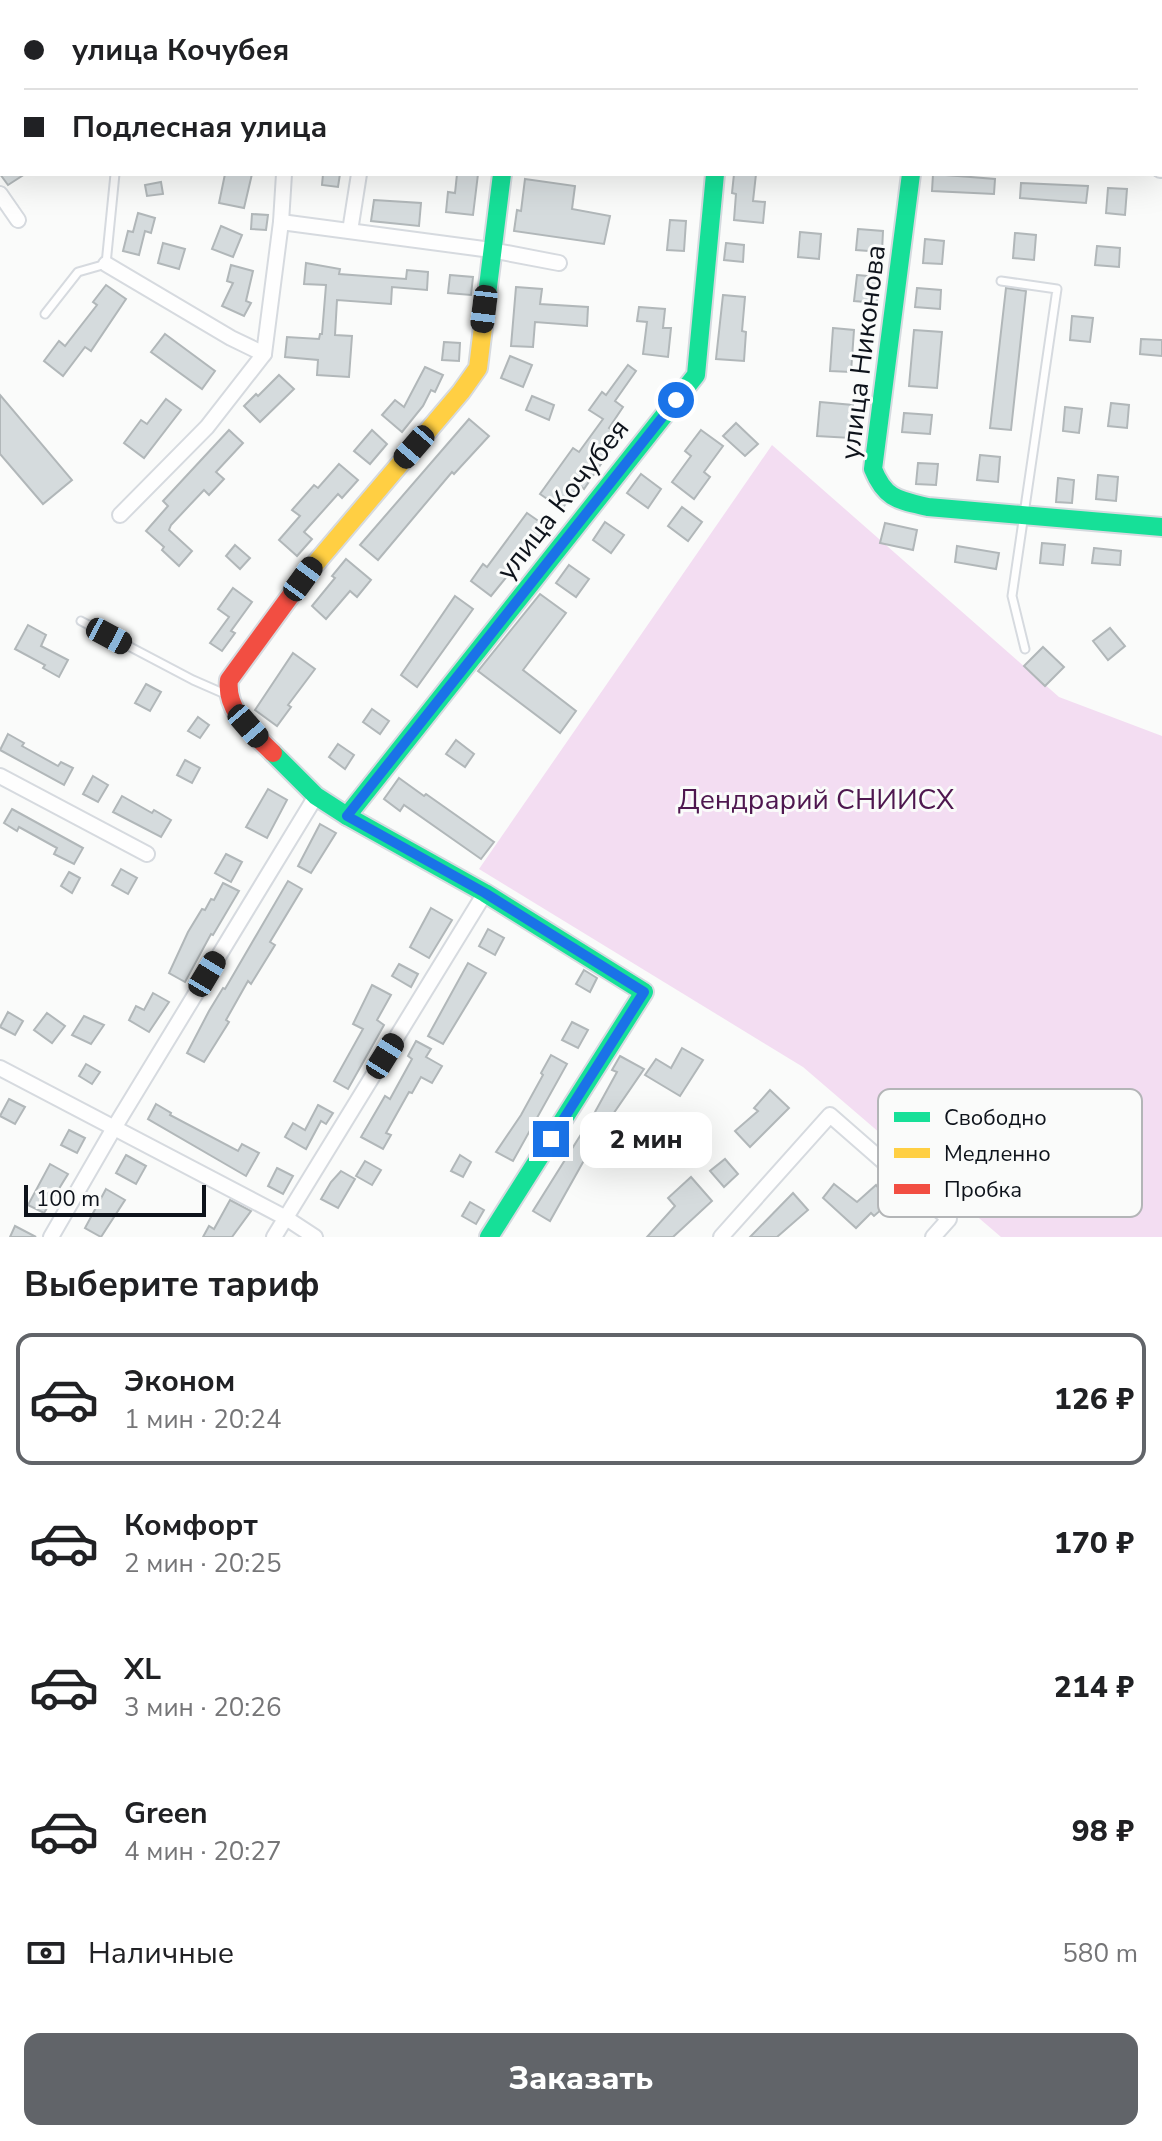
<!DOCTYPE html>
<html lang="ru">
<meta charset="utf-8">
<style>
body{margin:0;font-family:"Nunito Sans",sans-serif;background:#f6f6f6;color:#202124;height:100vh;display:flex;flex-direction:column;font-size:30px;white-space:nowrap}
*{box-sizing:border-box;margin:0}
p{font-size:26px;color:#757577}
.icon{flex:none;width:44px;height:44px;fill:none;stroke:currentColor;stroke-width:2;stroke-linecap:round;stroke-linejoin:round}
.map{position:relative;height:1237px;overflow:hidden}
.drawer{display:flex;flex-direction:column;background:#fff;flex:1}
.drawer>*{flex:none}
.banner{position:absolute;left:0px;top:0px;width:1162px;height:176px;box-shadow:0 8px 32px #0002;display:grid;align-content:center;height:176px;padding:0 24px;background:#fff}
.scale{position:absolute;left:24px;bottom:20px;width:182px;box-sizing:border-box;padding-left:8px;border:4px solid #0e131b;border-top:0;font-size:22px;line-height:28px;white-space:nowrap;color:#0e131b;-webkit-text-stroke:6px #fafbfa;paint-order:stroke}
.end{position:absolute;width:36px;height:36px;margin:-18px;border:10px solid #1a73e8;background:#fff;box-shadow:0 0 0 4px #fff}
.from{border-radius:50%}
.bubble{position:absolute;height:56px;border-radius:16px;background:#fff;box-shadow:0 8px 32px #0002;font-size:26px;font-weight:800;line-height:56px;text-align:center}
.car{position:absolute;width:24px;height:48px;margin:-24px -12px;border-radius:10px;box-shadow:0 0 6px 2px #0007;background:linear-gradient(#222 24%,#8ab4d8 0 40%,#222 0 76%,#8ab4d8 0 86%,#222 0)}
.banner b{display:flex;align-items:center;gap:28px;height:76px;font-size:30px}
.banner b+b{border-top:2px solid #e0e0e0}
.banner i{width:20px;height:20px;background:#202124}
ul{padding:0;list-style:none}
li{display:flex;align-items:center;gap:24px;height:132px;margin:0 16px 12px;padding:0 8px;border:4px solid transparent;border-radius:16px}
li div{flex:1}
li b{display:block;font-size:30px}
li em{font-style:normal;font-weight:800}
li.active{border-color:#616469}
li>.icon{width:72px;height:72px;stroke-width:1.5}
h2{padding:0 24px;font-size:36px;line-height:96px}
.pay{display:flex;align-items:center;gap:20px;height:88px;padding:0 24px;font-size:30px}
.pay p{margin-inline-start:auto}
.cta{display:flex;gap:16px;margin-top:auto;padding:16px 24px}
.cta a{flex:1;height:92px;border-radius:16px;background:#616469;color:#fff;font-size:32px;font-weight:800;line-height:92px;text-align:center}
.map>svg:first-child{display:block}
.green{fill:#f3ddf2}
.building{fill:#d5dbdd;stroke:#b1b7b9;stroke-width:2}
.lines{fill:none;stroke-linecap:round;stroke-linejoin:round}
.lane-casing{stroke:#d6dadf;stroke-width:11}
.street-casing{stroke:#d6dadf;stroke-width:18}
.fast-casing{stroke:#d6dadf;stroke-width:22}
.slow-casing{stroke:#d6dadf;stroke-width:22}
.jam-casing{stroke:#d6dadf;stroke-width:22}
.lane{stroke:#fefefe;stroke-width:7}
.street{stroke:#fefefe;stroke-width:14}
.fast{stroke:#16e098;stroke-width:18}
.slow{stroke:#ffcf43;stroke-width:18}
.jam{stroke:#f24e42;stroke-width:18}
.route{stroke:#1a73e8;stroke-width:10}
.labels{text-anchor:middle;stroke-width:6;stroke-linejoin:round;paint-order:stroke}
.street-label{font-size:28px;fill:#0e131b;stroke:#fafbfa}
.park-label{font-size:28px;fill:#4e174f;stroke:#fafbfa}
.key{fill:#fafbfa;stroke:#b3b5b7;stroke-width:2}
.key-label{font-size:22px;fill:#0e131b}
</style>
<div class="map">
<svg width="1162" height="1237" viewBox="0 0 1162 1237">
<rect width="100%" height="100%" fill="#fafbfa"/>
<polygon class="green" points="772,445 1059,697 1162,736 1162,1237 1001,1237 803,1067 479,869"/>
<g class="building">
<polygon points="0,174 25,174 8,185"/>
<polygon points="225,174 252,174 244,208 219,203"/>
<polygon points="323,174 340,174 338,187 322,185"/>
<polygon points="457,174 478,174 473,215 446,212 448,192 455,193"/>
<polygon points="734,174 756,174 753,201 765,202 763,223 734,220 736,194 732,193"/>
<polygon points="933,174 995,179 994,194 932,191"/>
<polygon points="525,179 575,186 572,209 610,216 604,244 514,231 517,210 521,211"/>
<polygon points="161,182 163,194 147,196 145,185"/>
<polygon points="1021,183 1088,186 1086,203 1020,198"/>
<polygon points="1108,188 1127,189 1125,215 1106,213"/>
<polygon points="374,200 421,203 419,226 371,221"/>
<polygon points="138,213 155,218 151,233 145,231 139,255 123,251 128,231 133,232"/>
<polygon points="252,214 268,215 266,230 251,229"/>
<polygon points="670,220 686,221 684,251 667,250"/>
<polygon points="221,226 242,235 233,257 212,249"/>
<polygon points="858,229 883,231 882,252 856,250"/>
<polygon points="800,232 821,234 819,259 798,257"/>
<polygon points="1015,233 1036,235 1034,260 1013,258"/>
<polygon points="925,239 944,241 942,264 923,263"/>
<polygon points="163,243 185,249 179,269 158,263"/>
<polygon points="726,243 744,245 743,262 724,260"/>
<polygon points="1097,246 1120,248 1119,267 1095,265"/>
<polygon points="306,263 340,269 339,274 406,279 407,270 428,272 427,290 392,287 391,304 337,300 335,335 352,336 349,377 317,375 318,360 285,357 287,337 319,339 320,334 322,334 326,285 304,284"/>
<polygon points="231,265 253,271 246,301 251,303 244,316 222,306 233,283 227,281"/>
<polygon points="450,275 473,277 471,295 448,293"/>
<polygon points="857,275 879,277 877,303 854,301"/>
<polygon points="106,285 126,299 91,351 85,347 63,376 44,361 59,341 65,346 97,305 93,302"/>
<polygon points="516,287 542,289 540,304 588,307 587,326 535,322 533,347 511,346"/>
<polygon points="917,288 941,290 940,309 915,307"/>
<polygon points="1006,288 1026,291 1011,430 990,428"/>
<polygon points="723,295 745,297 742,331 746,332 744,361 716,359"/>
<polygon points="639,307 665,309 663,328 671,328 668,357 643,354 647,322 637,321"/>
<polygon points="1072,316 1093,318 1090,342 1070,340"/>
<polygon points="833,328 854,330 851,372 830,371"/>
<polygon points="914,330 942,332 937,388 909,386"/>
<polygon points="165,334 215,371 202,389 151,352"/>
<polygon points="1141,339 1162,340 1162,356 1140,354"/>
<polygon points="444,342 460,343 459,361 442,360"/>
<polygon points="510,356 532,365 523,387 501,378"/>
<polygon points="628,365 636,371 615,401 623,407 609,428 620,436 584,489 579,485 562,509 540,494 573,448 579,452 603,419 589,410 602,392 606,395"/>
<polygon points="425,367 443,375 435,392 431,390 423,406 402,432 382,415 395,400 404,407"/>
<polygon points="279,375 294,389 260,422 244,406 256,394 258,396"/>
<polygon points="0,395 72,480 43,504 0,454"/>
<polygon points="532,396 554,405 549,420 526,410"/>
<polygon points="166,399 181,410 144,458 124,443 141,420 147,424"/>
<polygon points="820,402 853,405 851,438 817,436"/>
<polygon points="1111,403 1129,405 1127,428 1108,426"/>
<polygon points="1065,407 1082,409 1079,433 1063,431"/>
<polygon points="904,413 932,415 930,434 902,432"/>
<polygon points="469,419 489,436 454,474 452,472 378,560 360,545"/>
<polygon points="736,423 758,444 745,456 723,436"/>
<polygon points="229,430 243,443 216,472 224,479 209,495 204,490 171,525 169,530 192,551 179,566 162,550 164,547 146,531 168,506 163,501"/>
<polygon points="372,430 387,444 370,464 354,451"/>
<polygon points="701,430 723,446 704,472 710,477 694,499 672,482 691,456 685,451"/>
<polygon points="980,455 1000,457 998,482 977,480"/>
<polygon points="918,463 938,464 936,485 916,484"/>
<polygon points="339,464 358,480 342,498 338,494 304,532 312,539 297,556 279,540 300,516 292,510 314,485 318,488"/>
<polygon points="641,474 661,489 648,508 627,493"/>
<polygon points="1098,475 1118,477 1116,501 1096,499"/>
<polygon points="1058,478 1074,480 1072,503 1056,502"/>
<polygon points="682,507 702,522 688,541 668,526"/>
<polygon points="527,513 547,527 491,596 471,581 483,564 487,567"/>
<polygon points="605,522 624,535 611,553 593,540"/>
<polygon points="885,523 917,530 913,550 880,543"/>
<polygon points="1042,543 1065,545 1063,565 1040,563"/>
<polygon points="235,545 250,558 240,569 226,556"/>
<polygon points="957,546 999,553 996,569 955,562"/>
<polygon points="1094,548 1121,551 1120,565 1092,563"/>
<polygon points="346,559 371,580 357,597 350,591 326,619 312,606 335,578 332,576"/>
<polygon points="569,565 589,579 576,597 556,583"/>
<polygon points="233,588 252,602 231,631 235,633 222,651 210,643 229,617 218,609"/>
<polygon points="540,594 566,613 523,670 576,711 560,733 478,671"/>
<polygon points="455,596 473,609 417,687 401,675"/>
<polygon points="28,625 46,635 41,646 68,660 59,677 43,668 45,665 15,649"/>
<polygon points="1110,628 1125,646 1108,660 1093,641"/>
<polygon points="1043,647 1064,667 1045,686 1024,666"/>
<polygon points="293,653 315,669 288,705 291,707 277,726 255,710"/>
<polygon points="146,684 161,692 150,711 135,703"/>
<polygon points="372,709 389,721 380,734 363,722"/>
<polygon points="198,717 209,725 200,738 188,731"/>
<polygon points="8,734 24,743 22,746 58,766 61,762 73,768 64,785 0,750"/>
<polygon points="456,740 474,754 465,767 446,754"/>
<polygon points="338,744 354,755 345,769 329,757"/>
<polygon points="185,760 200,768 192,783 177,775"/>
<polygon points="93,776 108,785 98,802 83,794"/>
<polygon points="399,778 424,796 426,794 494,842 481,859 404,805 400,811 384,799"/>
<polygon points="268,789 287,800 267,838 246,827"/>
<polygon points="122,796 152,813 154,810 171,820 161,837 113,812"/>
<polygon points="12,809 83,848 74,864 54,854 57,848 19,827 17,831 4,823"/>
<polygon points="320,824 336,833 311,873 298,866"/>
<polygon points="226,854 242,862 231,882 215,873"/>
<polygon points="121,869 137,878 128,894 112,885"/>
<polygon points="69,872 80,878 72,893 61,886"/>
<polygon points="288,881 302,889 270,942 275,945 251,984 248,981 226,1020 229,1022 204,1062 187,1053 209,1011 223,988 225,989"/>
<polygon points="223,883 239,891 213,935 211,934 185,982 169,973 188,932 202,909 205,910 211,899 214,900"/>
<polygon points="431,908 452,920 429,958 410,947"/>
<polygon points="488,929 504,938 495,955 479,946"/>
<polygon points="468,963 486,973 443,1044 428,1036"/>
<polygon points="399,964 418,974 411,987 392,976"/>
<polygon points="584,970 597,978 590,992 576,984"/>
<polygon points="372,985 391,995 377,1020 384,1025 348,1089 334,1081 363,1029 353,1024"/>
<polygon points="153,993 169,1002 149,1032 129,1020 136,1006 144,1010"/>
<polygon points="8,1012 23,1021 15,1035 0,1027"/>
<polygon points="47,1013 65,1026 52,1043 34,1030"/>
<polygon points="84,1016 104,1025 91,1044 72,1035"/>
<polygon points="572,1022 588,1030 578,1048 562,1040"/>
<polygon points="416,1041 431,1049 426,1057 442,1066 432,1083 421,1077 412,1093 409,1092 386,1133 391,1135 383,1149 361,1137 385,1096 390,1099 412,1059 408,1056"/>
<polygon points="682,1048 703,1060 680,1096 645,1075 656,1059 671,1068"/>
<polygon points="551,1055 567,1064 513,1161 496,1152 521,1115 543,1075 541,1073"/>
<polygon points="620,1056 644,1069 596,1139 550,1221 533,1211 595,1112 617,1072 612,1070"/>
<polygon points="86,1064 100,1072 92,1084 79,1076"/>
<polygon points="770,1090 789,1108 750,1147 735,1131 758,1111 754,1108"/>
<polygon points="9,1099 25,1107 15,1124 0,1116"/>
<polygon points="156,1104 171,1113 170,1115 238,1151 242,1144 259,1153 246,1176 148,1119"/>
<polygon points="318,1105 333,1113 326,1124 321,1121 306,1149 285,1137 293,1123 305,1130"/>
<polygon points="69,1130 85,1138 77,1153 61,1145"/>
<polygon points="126,1155 146,1166 136,1184 116,1173"/>
<polygon points="460,1155 471,1162 463,1177 451,1171"/>
<polygon points="725,1159 738,1174 724,1187 710,1171"/>
<polygon points="365,1161 381,1170 372,1185 356,1176"/>
<polygon points="50,1164 68,1174 44,1213 28,1205"/>
<polygon points="277,1168 293,1176 283,1194 268,1186"/>
<polygon points="341,1171 355,1179 338,1208 321,1199 331,1182"/>
<polygon points="691,1177 712,1201 673,1237 647,1237 675,1206 668,1198"/>
<polygon points="834,1184 857,1202 876,1185 890,1202 874,1216 871,1213 856,1228 823,1198"/>
<polygon points="106,1189 125,1200 101,1237 85,1228"/>
<polygon points="793,1193 808,1210 777,1237 750,1237"/>
<polygon points="230,1200 251,1211 232,1237 203,1237 209,1226 214,1229"/>
<polygon points="470,1202 484,1210 476,1224 462,1216"/>
<polygon points="15,1226 36,1237 10,1237"/>
</g>
<g class="lines">
<defs>
<g id="lane">
<polyline points="1143,2 1145,0"/>
<polyline points="1001,281 1057,289 1012,596 1025,649"/>
<polyline points="45,314 78,272 106,264 115,174"/>
<polyline points="81,621 193,680 225,694"/>
</g>
<g id="street">
<polyline points="0,0 2,4"/>
<polyline points="566,0 567,2"/>
<polyline points="382,2 382,0"/>
<polyline points="929,2 929,0"/>
<polyline points="1160,170 1162,170"/>
<polyline points="0,194 18,220"/>
<polyline points="281,222 491,250 559,263"/>
<polyline points="350,231 359,174"/>
<polyline points="106,264 231,338 264,354"/>
<polyline points="120,515 207,427 264,354 281,222 284,174"/>
<polyline points="0,776 147,854"/>
<polyline points="0,1068 286,1218 315,1237"/>
<polyline points="51,1237 114,1128 316,796"/>
<polyline points="274,1237 485,893"/>
<polyline points="721,1237 830,1115 949,1219 933,1237"/>
</g>
<g id="fast">
<path d="M911,174L873,469C885,499 898,500 928,507L1162,527"/>
<polyline points="484,319 502,174"/>
<polyline points="273,753 316,796 347,816 485,893 644,992 489,1237"/>
<polyline points="347,816 696,375 715,174"/>
</g>
<polyline id="slow" points="305,576 461,392 478,368 484,319"/>
<path id="jam" d="M273,753C253,733 225,711 229,680L305,576"/>
</defs>
<use href="#lane" class="lane-casing"/>
<use href="#street" class="street-casing"/>
<use href="#fast" class="fast-casing"/>
<use href="#slow" class="slow-casing"/>
<use href="#jam" class="jam-casing"/>
<use href="#lane" class="lane"/>
<use href="#street" class="street"/>
<use href="#fast" class="fast"/>
<use href="#slow" class="slow"/>
<use href="#jam" class="jam"/>
</g>
<g class="lines">
<polyline class="route" points="551,1139 644,992 485,893 347,816 676,400"/>
</g>
<g class="labels">
<g class="street-label">
<text transform="translate(862 352) rotate(-83)" y="10">улица Никонова</text>
<text transform="translate(562 499) rotate(-52)" y="10">улица Кочубея</text>
</g>
<g class="park-label">
<text x="816" y="809">Дендрарий СНИИСХ</text>
</g>
</g>
<rect x="878" y="1089" width="264" height="128" rx="12" class="key"/>
<rect x="894" y="1112" width="36" height="10" fill="#16e098"/>
<rect x="894" y="1148" width="36" height="10" fill="#ffcf43"/>
<rect x="894" y="1184" width="36" height="10" fill="#f24e42"/>
<g class="key-label">
<text x="944" y="1125">Свободно</text>
<text x="944" y="1161">Медленно</text>
<text x="944" y="1197">Пробка</text>
</g>
</svg>
<div class="scale">100 m</div>
<i class="end from" style="left:676px;top:400px"></i>
<i class="end" style="left:551px;top:1139px"></i>
<div class="bubble" style="left:580px;top:1112px;width:132px">2 мин</div>
<i class="car" style="left:484px;top:309px;rotate:187deg"></i>
<i class="car" style="left:414px;top:447px;rotate:221deg"></i>
<i class="car" style="left:303px;top:579px;rotate:36deg"></i>
<i class="car" style="left:109px;top:636px;rotate:118deg"></i>
<i class="car" style="left:248px;top:726px;rotate:139deg"></i>
<i class="car" style="left:207px;top:974px;rotate:31deg"></i>
<i class="car" style="left:385px;top:1056px;rotate:32deg"></i>
<div class="banner">
<b><i class="from"></i>улица Кочубея</b>
<b><i></i>Подлесная улица</b>
</div>
</div>
<section class="drawer">
<h2>Выберите тариф</h2>
<ul>
<li class="active"><svg class="icon" aria-label="car" viewBox="0 0 24 24"><path d="M5 17H2v-5l4-1 3-4h7l3 4 3 1v5h-3M9 17h6M6 11h13"/><circle cx="7" cy="17" r="2"/><circle cx="17" cy="17" r="2"/></svg><div><b>Эконом</b><p>1 мин · 20:24</p></div><em>126 ₽</em></li>
<li><svg class="icon" aria-label="car" viewBox="0 0 24 24"><path d="M5 17H2v-5l4-1 3-4h7l3 4 3 1v5h-3M9 17h6M6 11h13"/><circle cx="7" cy="17" r="2"/><circle cx="17" cy="17" r="2"/></svg><div><b>Комфорт</b><p>2 мин · 20:25</p></div><em>170 ₽</em></li>
<li><svg class="icon" aria-label="car" viewBox="0 0 24 24"><path d="M5 17H2v-5l4-1 3-4h7l3 4 3 1v5h-3M9 17h6M6 11h13"/><circle cx="7" cy="17" r="2"/><circle cx="17" cy="17" r="2"/></svg><div><b>XL</b><p>3 мин · 20:26</p></div><em>214 ₽</em></li>
<li><svg class="icon" aria-label="car" viewBox="0 0 24 24"><path d="M5 17H2v-5l4-1 3-4h7l3 4 3 1v5h-3M9 17h6M6 11h13"/><circle cx="7" cy="17" r="2"/><circle cx="17" cy="17" r="2"/></svg><div><b>Green</b><p>4 мин · 20:27</p></div><em>98 ₽</em></li>
</ul>
<div class="pay"><svg class="icon" aria-label="cash" viewBox="0 0 24 24"><path d="M3 7h18v10H3z"/><circle cx="12" cy="12" r="2"/></svg>Наличные<p>580 m</p></div>
<div class="cta"><a>Заказать</a></div>
</section>
